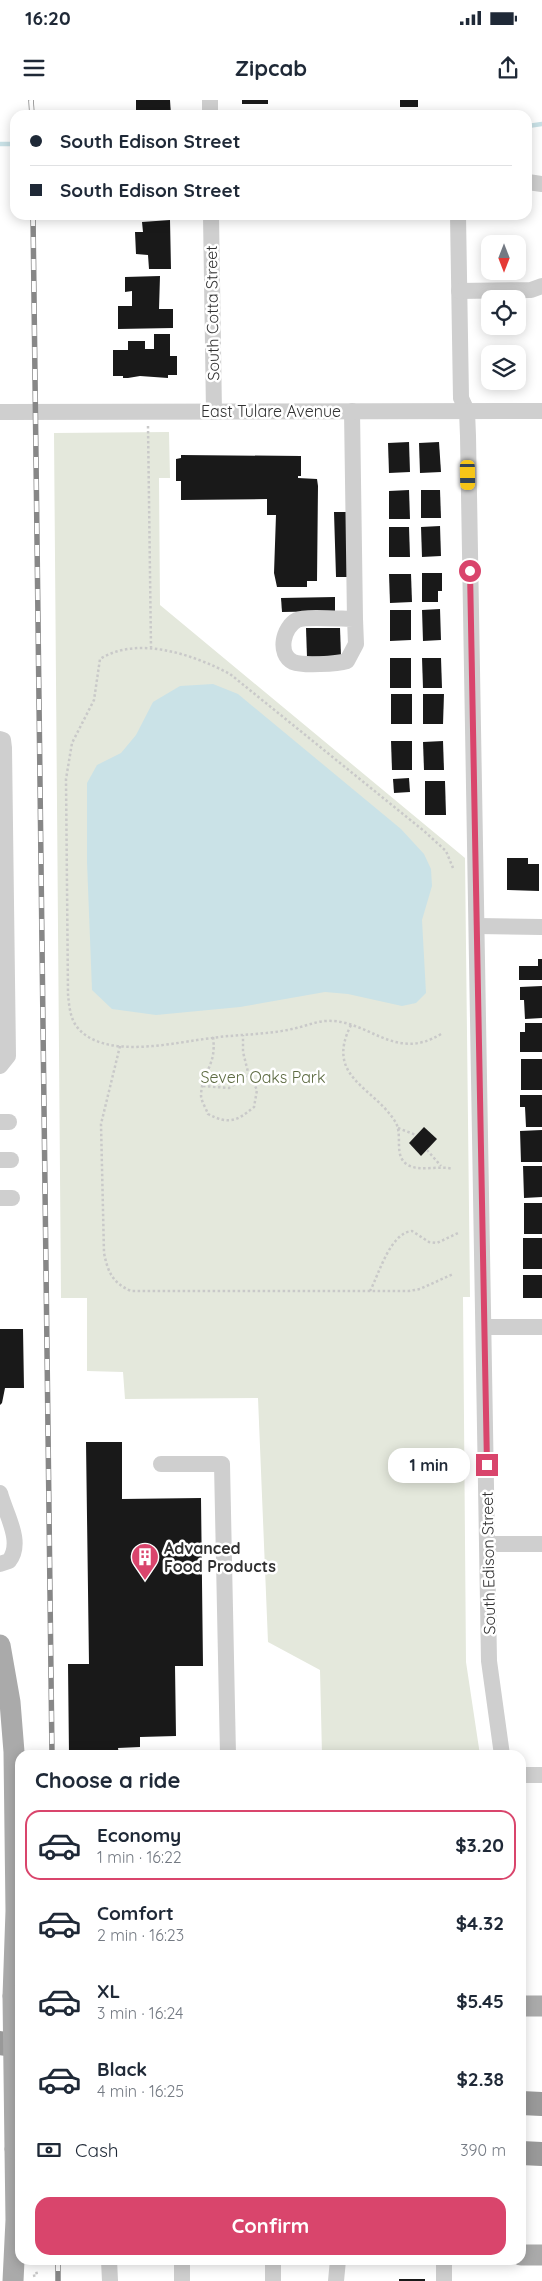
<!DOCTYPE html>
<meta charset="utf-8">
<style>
body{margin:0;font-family:Quicksand,sans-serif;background:#f2f2f3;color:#1f2937;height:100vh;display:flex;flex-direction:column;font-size:19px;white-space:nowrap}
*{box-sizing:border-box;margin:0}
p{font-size:16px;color:#747a83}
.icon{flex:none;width:28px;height:28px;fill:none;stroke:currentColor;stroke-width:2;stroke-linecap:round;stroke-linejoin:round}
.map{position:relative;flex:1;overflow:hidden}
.panel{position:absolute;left:15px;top:1650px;width:511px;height:515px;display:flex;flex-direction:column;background:#fff;border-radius:15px;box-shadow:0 2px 12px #0003}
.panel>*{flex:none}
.top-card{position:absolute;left:10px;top:10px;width:522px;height:110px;border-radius:15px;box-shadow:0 2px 12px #0003;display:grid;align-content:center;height:110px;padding:0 20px;background:#fff}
.needle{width:32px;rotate:180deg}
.controls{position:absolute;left:481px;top:135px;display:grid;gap:10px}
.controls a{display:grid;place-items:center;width:45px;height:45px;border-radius:10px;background:#fff;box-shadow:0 2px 12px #0003;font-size:25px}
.end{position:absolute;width:22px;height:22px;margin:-11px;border:6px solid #d9456c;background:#fff;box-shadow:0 0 0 2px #fff}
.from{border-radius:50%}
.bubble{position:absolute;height:35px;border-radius:15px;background:#fff;box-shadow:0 2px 12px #0003;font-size:16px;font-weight:700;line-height:35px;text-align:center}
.car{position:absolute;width:15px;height:30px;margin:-15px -8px;border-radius:6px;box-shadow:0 0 4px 1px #0007;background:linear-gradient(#f5c518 24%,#345 0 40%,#f5c518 0 76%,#345 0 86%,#f5c518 0)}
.top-card b{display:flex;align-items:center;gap:18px;height:48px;font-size:19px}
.top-card b+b{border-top:1px solid #e0e1e3}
.top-card i{width:12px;height:12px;background:#1f2937}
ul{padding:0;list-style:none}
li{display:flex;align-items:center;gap:15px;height:70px;margin:0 10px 8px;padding:0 10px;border:2px solid transparent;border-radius:15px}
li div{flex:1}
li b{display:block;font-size:19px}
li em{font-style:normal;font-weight:700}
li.active{border-color:#d9456c}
li>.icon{width:45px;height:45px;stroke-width:1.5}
h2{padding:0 20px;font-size:22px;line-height:60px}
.pay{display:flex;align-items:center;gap:12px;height:55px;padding:0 20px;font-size:19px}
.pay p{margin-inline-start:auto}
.button{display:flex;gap:10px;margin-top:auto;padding:10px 20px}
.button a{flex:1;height:58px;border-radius:15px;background:#d9456c;color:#fff;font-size:20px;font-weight:700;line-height:58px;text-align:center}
.status{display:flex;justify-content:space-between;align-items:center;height:35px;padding:0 25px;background:#fff;direction:ltr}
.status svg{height:14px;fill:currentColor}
header{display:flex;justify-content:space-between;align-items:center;height:65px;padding:0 20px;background:#fff;font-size:22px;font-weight:700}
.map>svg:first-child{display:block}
.green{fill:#e4e8dc}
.water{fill:#cae2e7}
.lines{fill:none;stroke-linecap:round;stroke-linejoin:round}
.stream{stroke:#cae2e7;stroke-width:4.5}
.building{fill:#191919}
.path{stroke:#c9c9c9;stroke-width:2.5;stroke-dasharray:2.5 2.5;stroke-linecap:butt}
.minor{stroke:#cfcfcf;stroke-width:16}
.major{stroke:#aaa;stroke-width:21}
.highway{stroke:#999;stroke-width:24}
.rail-casing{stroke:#878787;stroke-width:5.5}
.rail{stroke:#fff;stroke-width:4;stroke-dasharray:11;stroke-linecap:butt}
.major-bridge{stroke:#aaa;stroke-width:21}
.route{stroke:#d9456c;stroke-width:6}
.labels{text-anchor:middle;stroke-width:5;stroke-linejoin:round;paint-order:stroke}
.street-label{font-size:16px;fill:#323232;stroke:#fff}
.park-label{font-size:16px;fill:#5d6b42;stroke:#fff}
.poi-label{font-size:16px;font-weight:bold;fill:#323232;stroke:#fff;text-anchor:start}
</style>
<div class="status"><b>16:20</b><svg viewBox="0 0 49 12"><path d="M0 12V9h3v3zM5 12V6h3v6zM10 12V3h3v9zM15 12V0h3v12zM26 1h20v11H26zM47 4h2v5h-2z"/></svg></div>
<header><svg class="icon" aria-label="menu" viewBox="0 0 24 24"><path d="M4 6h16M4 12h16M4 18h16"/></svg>Zipcab<svg class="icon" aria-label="share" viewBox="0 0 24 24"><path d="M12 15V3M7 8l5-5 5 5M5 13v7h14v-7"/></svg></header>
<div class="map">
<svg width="542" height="2181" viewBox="0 0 542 2181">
<rect width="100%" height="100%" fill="#fff"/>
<polygon class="green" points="169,332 170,378 159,378 160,505 465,758 470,1197 463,1197 466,1562 480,1655 322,1655 320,1570 268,1542 258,1298 125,1299 123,1272 87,1271 87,1198 61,1198 54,333"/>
<polygon class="water" points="213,584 238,594 401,729 424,754 431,769 432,786 422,820 426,893 416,903 402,906 348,894 325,892 240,907 156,915 112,909 92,890 87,762 87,683 97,665 121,653 136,635 153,602 180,586"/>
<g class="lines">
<g class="stream">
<polyline points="528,26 542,24"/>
<polyline points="0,44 15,44"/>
</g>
</g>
<g class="building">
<polygon points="136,0 170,0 171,15 136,15"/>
<rect x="242" y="0" width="26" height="4"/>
<rect x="400" y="0" width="18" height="7"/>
<polygon points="170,120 171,169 149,169 148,155 136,154 135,132 143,132 142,122"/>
<polygon points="160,176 159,209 173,209 173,228 118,229 118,206 132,206 132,191 125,192 125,177"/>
<polygon points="154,234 170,234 170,256 177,256 177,275 168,275 168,278 140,276 128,278 123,278 123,276 113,276 113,250 128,250 128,241 145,241 145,249 154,249"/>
<polygon points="409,342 410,372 389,373 388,343"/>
<polygon points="439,342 441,372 420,373 419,343"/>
<polygon points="181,355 301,356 301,376 298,376 298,378 317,379 318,386 317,481 307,481 307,487 277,487 274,473 276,415 267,415 267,399 181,400 181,381 176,381 176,359 181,358"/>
<polygon points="409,390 410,419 389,419 389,391"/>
<polygon points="421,390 440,390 441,418 421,418"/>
<polygon points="334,412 349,412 350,477 336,477"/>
<polygon points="440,426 441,456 422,457 421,427"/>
<polygon points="389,427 409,427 410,457 389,457"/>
<polygon points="422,473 442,473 442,491 438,491 438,502 422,502"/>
<polygon points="389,474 411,474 412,502 390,503"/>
<polygon points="335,497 335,511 282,512 281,498"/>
<polygon points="440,509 441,540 423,541 422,510"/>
<polygon points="390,510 411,510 411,540 390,541"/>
<polygon points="306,528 340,528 341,556 307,557"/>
<rect x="390" y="558" width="21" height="30"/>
<polygon points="422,558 441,558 442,588 423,588"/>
<rect x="391" y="594" width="21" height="30"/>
<polygon points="423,594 444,594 443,624 423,624"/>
<polygon points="391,641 412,641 412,670 392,670"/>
<polygon points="443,641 444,670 424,670 423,642"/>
<polygon points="409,678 410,692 394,693 393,679"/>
<polygon points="425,681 445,681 446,715 425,715"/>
<polygon points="507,758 528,758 528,764 539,764 539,791 507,790"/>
<polygon points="538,859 542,859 542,880 519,880 519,866 538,866"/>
<polygon points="542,886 542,918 525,919 524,900 520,900 520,887"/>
<polygon points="525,923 542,923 542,952 520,952 520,932 525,932"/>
<rect x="521" y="959" width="21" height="31"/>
<polygon points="520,995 542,995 542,1027 526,1027 525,1007 520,1007"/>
<polygon points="424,1027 437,1039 421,1056 409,1043"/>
<polygon points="542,1030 542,1062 521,1062 520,1031"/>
<polygon points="523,1066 542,1066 542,1097 524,1098"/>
<rect x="524" y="1103" width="18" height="31"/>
<rect x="523" y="1138" width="19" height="31"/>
<rect x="523" y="1175" width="19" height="23"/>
<polygon points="0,1229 23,1229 24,1288 5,1288 2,1303 0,1305"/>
<polygon points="86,1342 122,1342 122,1399 201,1398 203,1566 175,1566 176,1636 140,1637 140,1647 118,1648 119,1655 69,1655 68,1564 89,1564"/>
<rect x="399" y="2179" width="26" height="2"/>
</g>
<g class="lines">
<g class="path">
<polyline points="148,326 151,547"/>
<path d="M351,925C324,978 375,987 396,1023C403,1037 393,1056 408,1065C420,1072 439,1065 453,1069"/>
<path d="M441,934C394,963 368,918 325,921C314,922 303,927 292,929C266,935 239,934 212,938C176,942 104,961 77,927C70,918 69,905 68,894L66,679L72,643L94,600L100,559C138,535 194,555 230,574L424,731L446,751L453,768"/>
<path d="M213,937C217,966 202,971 201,995C201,1001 206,1008 208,1014C229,1025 237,1021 254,1007L257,990L248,972L243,952V935"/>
<path d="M120,946L101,1024L104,1153C108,1173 113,1183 131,1191H409L420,1189L453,1174"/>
<polyline points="203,986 229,988 249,974"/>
<polyline points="398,1028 416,1035"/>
<polyline points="427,1050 441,1066"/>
<path d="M370,1191C379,1174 390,1133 412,1131L429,1142L437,1143L458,1133"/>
<polyline points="33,2176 37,2175 36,2170"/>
</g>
<g class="minor">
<polyline points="210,0 210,15"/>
<polyline points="528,82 542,84"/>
<polyline points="211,115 214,312"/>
<polyline points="458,115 461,298 467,311 468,336 489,1561 502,1655"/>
<polyline points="459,191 531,190 542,186"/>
<path d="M352,311L355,519C343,519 305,516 297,520C283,527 277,554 293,562C303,566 337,564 347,561L356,544L355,519"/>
<polyline points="0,312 542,311"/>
<polyline points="0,639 3,640 4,648 8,956 0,966"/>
<polyline points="477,826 542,827"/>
<polyline points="0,1022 9,1022"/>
<polyline points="0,1060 11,1060"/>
<polyline points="0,1098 12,1098"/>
<polyline points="485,1227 542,1227"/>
<polyline points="161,1364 222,1364 228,1655"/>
<path d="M0,1393C5,1413 24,1442 9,1461L0,1464"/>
<polyline points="488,1444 542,1444"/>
<polyline points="521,1675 542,1675"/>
<polyline points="109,2160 110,2181"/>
<polyline points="273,2160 273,2181"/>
<polyline points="444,2160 444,2181"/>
<polyline points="182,2181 182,2160"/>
<polyline points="336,2181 338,2160"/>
</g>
<g class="major">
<polyline points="0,1545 10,1602 14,1652 16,1811 13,1896"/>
<polyline points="521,1906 542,1906"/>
<polyline points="521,2155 542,2155"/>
<polyline points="13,2181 16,2120 15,2049"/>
</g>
<g class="highway">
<polyline points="0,1943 20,1946"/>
<polyline points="521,2003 542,2004"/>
<polyline points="521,2053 542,2054"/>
</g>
<defs>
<g id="rail">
<polyline points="31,0 32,15"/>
<polyline points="33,115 52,1655"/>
<polyline points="58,2160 58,2181"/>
</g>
</defs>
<use href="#rail" class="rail-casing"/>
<use href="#rail" class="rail"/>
<polyline class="major-bridge" points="13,1896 15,2049"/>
</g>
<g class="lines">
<polyline class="route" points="470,471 487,1365"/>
</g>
<defs>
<symbol id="building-pin" viewBox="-11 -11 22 30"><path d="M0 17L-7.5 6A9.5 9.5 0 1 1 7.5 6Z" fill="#d9456c" stroke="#fff"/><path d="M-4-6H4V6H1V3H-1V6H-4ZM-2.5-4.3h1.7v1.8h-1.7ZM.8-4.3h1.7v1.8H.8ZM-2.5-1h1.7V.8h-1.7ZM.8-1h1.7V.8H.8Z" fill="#fff"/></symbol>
</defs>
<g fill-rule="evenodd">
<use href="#building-pin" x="129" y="1441" width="32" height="43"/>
</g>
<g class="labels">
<g class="street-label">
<text transform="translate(212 213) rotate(-91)" y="6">South Cotta Street</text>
<text x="271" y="317">East Tulare Avenue</text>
<text transform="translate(488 1463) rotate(-91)" y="6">South Edison Street</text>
</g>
<g class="park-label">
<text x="263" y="983">Seven Oaks Park</text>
</g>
<g class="poi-label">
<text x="164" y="1454">Advanced<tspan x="164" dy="18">Food Products</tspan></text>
</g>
</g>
</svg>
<div class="controls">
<a><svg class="needle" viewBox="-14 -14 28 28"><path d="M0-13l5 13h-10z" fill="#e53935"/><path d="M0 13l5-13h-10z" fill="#747a83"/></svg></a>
<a><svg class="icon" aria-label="locate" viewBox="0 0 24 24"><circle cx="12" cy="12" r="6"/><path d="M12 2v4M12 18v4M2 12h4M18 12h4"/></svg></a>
<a><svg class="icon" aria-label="layers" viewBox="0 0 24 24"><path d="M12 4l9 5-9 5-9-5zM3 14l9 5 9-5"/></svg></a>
</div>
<i class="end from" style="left:470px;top:471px"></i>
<i class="end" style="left:487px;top:1365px"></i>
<div class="bubble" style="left:388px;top:1348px;width:82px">1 min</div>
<i class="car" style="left:468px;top:375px;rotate:179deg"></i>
<div class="top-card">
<b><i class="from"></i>South Edison Street</b>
<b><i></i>South Edison Street</b>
</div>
<section class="panel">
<h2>Choose a ride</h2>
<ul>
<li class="active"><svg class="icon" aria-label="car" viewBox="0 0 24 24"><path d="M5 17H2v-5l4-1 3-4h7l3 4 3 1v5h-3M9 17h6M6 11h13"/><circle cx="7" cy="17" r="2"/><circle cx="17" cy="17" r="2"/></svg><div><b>Economy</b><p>1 min · 16:22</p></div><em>$3.20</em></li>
<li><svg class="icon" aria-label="car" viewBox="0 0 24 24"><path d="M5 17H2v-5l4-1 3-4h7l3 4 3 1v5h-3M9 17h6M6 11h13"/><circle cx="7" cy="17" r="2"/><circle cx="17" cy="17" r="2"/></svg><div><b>Comfort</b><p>2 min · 16:23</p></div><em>$4.32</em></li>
<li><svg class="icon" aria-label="car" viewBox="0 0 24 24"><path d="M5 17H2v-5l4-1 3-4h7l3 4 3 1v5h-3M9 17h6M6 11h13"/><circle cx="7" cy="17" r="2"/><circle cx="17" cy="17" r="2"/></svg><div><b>XL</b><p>3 min · 16:24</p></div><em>$5.45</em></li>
<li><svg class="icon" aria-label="car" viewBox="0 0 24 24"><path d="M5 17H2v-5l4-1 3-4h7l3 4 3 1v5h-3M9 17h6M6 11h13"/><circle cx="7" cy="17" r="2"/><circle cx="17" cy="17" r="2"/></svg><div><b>Black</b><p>4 min · 16:25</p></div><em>$2.38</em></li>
</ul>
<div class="pay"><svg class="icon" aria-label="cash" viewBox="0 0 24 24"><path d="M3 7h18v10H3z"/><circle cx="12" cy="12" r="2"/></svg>Cash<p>390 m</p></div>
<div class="button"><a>Confirm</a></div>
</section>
</div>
